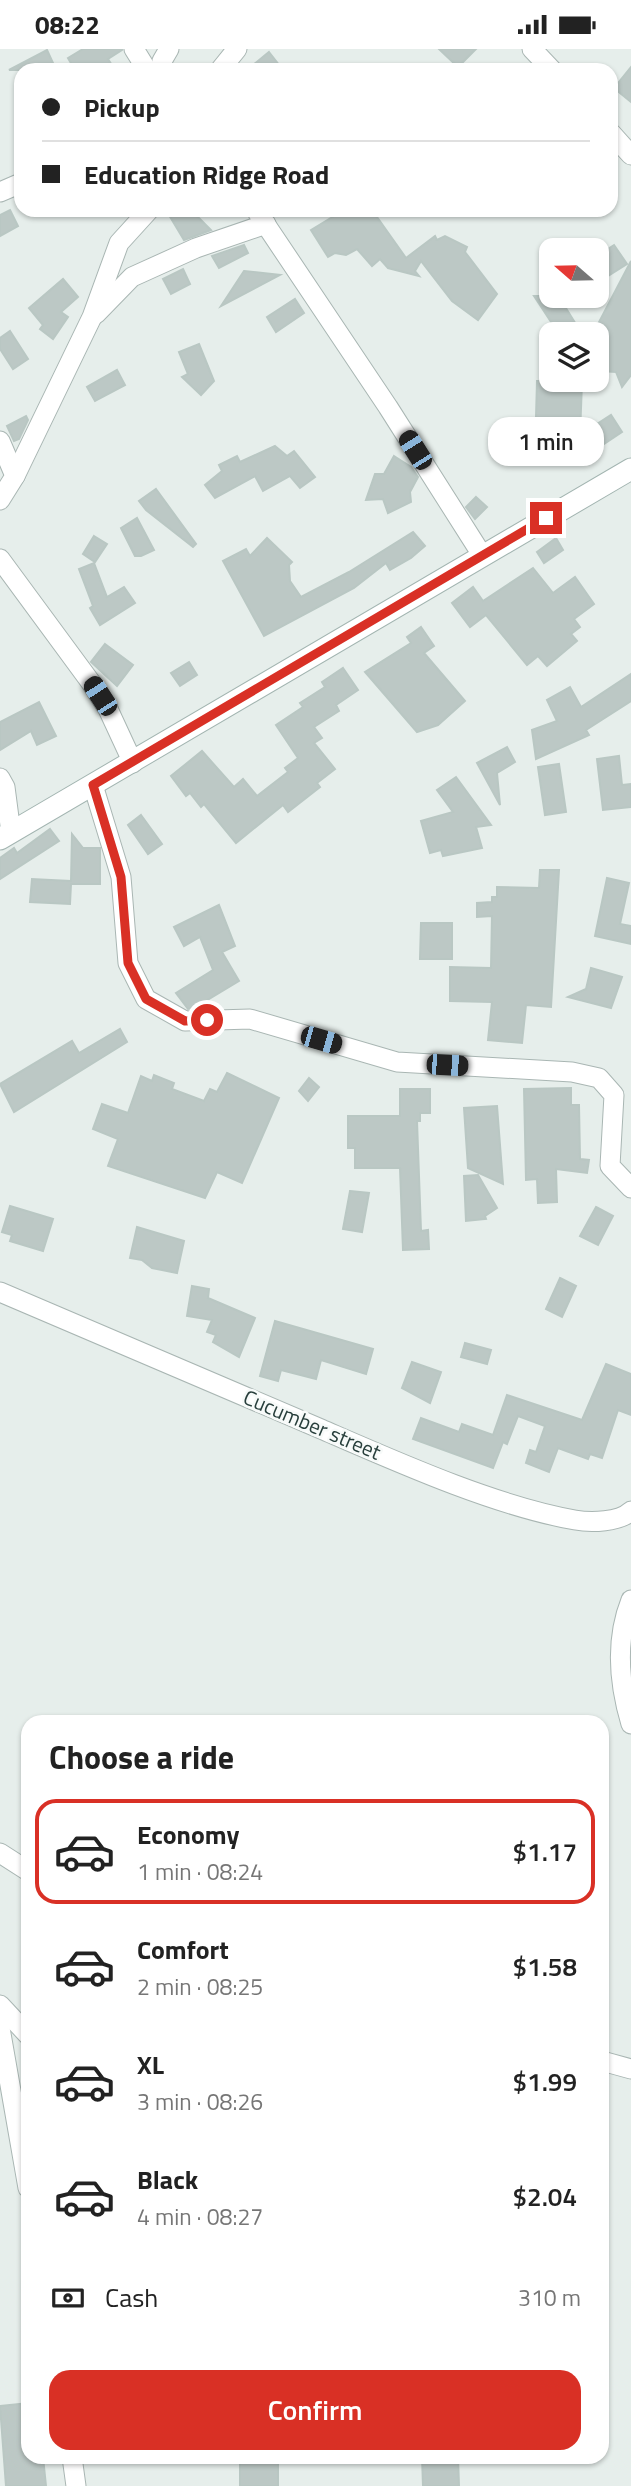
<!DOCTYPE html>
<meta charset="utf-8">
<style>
body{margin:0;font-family:"Titillium Web",sans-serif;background:#f2f2f2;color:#222;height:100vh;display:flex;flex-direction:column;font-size:26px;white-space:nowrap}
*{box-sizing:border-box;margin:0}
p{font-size:23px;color:#767676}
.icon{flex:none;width:38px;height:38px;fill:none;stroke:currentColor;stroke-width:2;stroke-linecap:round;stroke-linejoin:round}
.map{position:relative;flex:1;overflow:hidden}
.sheet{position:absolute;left:21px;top:1666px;width:588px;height:749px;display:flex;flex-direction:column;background:#fff;border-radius:21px;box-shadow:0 2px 5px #0004}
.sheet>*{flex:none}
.top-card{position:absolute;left:14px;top:14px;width:604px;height:154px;border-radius:21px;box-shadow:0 2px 5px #0004;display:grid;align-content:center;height:154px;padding:0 28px;background:#fff}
.needle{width:46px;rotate:290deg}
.controls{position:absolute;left:539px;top:189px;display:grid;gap:14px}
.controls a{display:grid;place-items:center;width:70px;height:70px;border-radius:14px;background:#fff;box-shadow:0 2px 5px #0004;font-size:35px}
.end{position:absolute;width:32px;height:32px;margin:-16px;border:9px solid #d93025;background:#fff;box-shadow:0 0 0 4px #fff}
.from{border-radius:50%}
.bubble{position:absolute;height:49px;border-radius:21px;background:#fff;box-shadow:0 2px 5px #0004;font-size:23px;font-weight:600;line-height:49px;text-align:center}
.car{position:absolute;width:21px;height:42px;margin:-21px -10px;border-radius:9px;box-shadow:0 0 5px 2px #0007;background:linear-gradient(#222 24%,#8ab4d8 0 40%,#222 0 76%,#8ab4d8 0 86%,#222 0)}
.top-card b{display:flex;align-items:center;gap:24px;height:66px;font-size:26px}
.top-card b+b{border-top:2px solid #e0e0e0}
.top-card i{width:18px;height:18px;background:#222}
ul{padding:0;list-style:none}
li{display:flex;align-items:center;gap:21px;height:105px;margin:0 14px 10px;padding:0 14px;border:4px solid transparent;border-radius:21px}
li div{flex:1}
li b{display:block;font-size:26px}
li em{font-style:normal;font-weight:600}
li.on{border-color:#d93025}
li>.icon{width:63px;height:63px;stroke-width:1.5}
h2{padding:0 28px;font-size:32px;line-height:84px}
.pay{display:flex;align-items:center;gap:18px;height:77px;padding:0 28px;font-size:26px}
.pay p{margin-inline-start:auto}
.cta{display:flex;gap:14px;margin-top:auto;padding:14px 28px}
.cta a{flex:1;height:80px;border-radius:21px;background:#d93025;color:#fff;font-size:28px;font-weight:600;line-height:80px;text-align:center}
.status{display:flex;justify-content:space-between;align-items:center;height:49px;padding:0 35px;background:#fff;direction:ltr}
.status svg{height:19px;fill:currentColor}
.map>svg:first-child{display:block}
.building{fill:#bcc8c5;stroke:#b9c7c3;stroke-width:2}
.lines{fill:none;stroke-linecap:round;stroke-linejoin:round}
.minor-casing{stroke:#a9b6b3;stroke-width:21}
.secondary-casing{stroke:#a3b5b1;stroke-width:23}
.minor{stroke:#fff;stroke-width:19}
.secondary{stroke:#fff;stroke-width:21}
.route{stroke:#d93025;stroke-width:9}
.labels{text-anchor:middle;stroke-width:5;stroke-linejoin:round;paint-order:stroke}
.street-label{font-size:21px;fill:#273e3b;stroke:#f7faf9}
</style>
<div class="status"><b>08:22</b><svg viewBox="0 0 49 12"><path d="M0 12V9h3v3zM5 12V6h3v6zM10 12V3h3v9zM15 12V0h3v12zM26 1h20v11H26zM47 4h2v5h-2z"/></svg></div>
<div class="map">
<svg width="631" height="2437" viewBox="0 0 631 2437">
<rect width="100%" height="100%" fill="#e6eeeb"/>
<g class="building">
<polygon points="83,0 122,0 122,1 108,10 115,21 75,21 68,9"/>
<polygon points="439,0 476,0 458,18"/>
<polygon points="47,1 53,14 39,21 9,21"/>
<polygon points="269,3 283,21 247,21"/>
<polygon points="631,18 631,53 614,39"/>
<polygon points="10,161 18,177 0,187 0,166"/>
<polygon points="166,161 191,161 211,181 184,191"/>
<polygon points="330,161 372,161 406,209 435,187 437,191 445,187 467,198 465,203 497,245 478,271 452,252 421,212 415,222 419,227 388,219 380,210 372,217 357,200 346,206 335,204 328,208 311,181 334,167"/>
<polygon points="244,196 248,204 219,219 212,207"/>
<polygon points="614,196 627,215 597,234 597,207"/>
<polygon points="631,212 631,326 622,338 616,323 601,322 597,310 597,277"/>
<polygon points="183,220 190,235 171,245 163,230"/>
<polygon points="244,222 280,226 221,257"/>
<polygon points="63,230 78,248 61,263 68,268 53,290 40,280 43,276 29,259"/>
<polygon points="534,247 578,247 564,256 582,285 559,285"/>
<polygon points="295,250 304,264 276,283 267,268"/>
<polygon points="10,282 28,310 13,320 0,300 0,289"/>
<polygon points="199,295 214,332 201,346 182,328 188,325 179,303"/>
<polygon points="117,321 125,336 95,352 87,338"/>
<polygon points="537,332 582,333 580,386 611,366 622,383 589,405 535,404"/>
<polygon points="26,367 28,371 19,390 14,392 7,377"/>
<polygon points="275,397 287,407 294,402 315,428 300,439 290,427 263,442 255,427 215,449 205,436 222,422 219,416 237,407 240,413"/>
<polygon points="394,407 411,418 418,428 410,443 411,453 388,464 383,450 366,451 375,425 384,425"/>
<polygon points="156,440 196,495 193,498 146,461 139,452"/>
<polygon points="476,448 487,458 475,470 466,458"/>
<polygon points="137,469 154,501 141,507 135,507 121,479"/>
<polygon points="413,483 425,497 411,509 390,521 386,514 354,539 264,587 223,512 246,500 250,507 267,489 292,513 289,516 290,532 301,548 349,523"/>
<polygon points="94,487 107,495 95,513 83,505"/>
<polygon points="556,489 563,501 544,514 537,503"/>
<polygon points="94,514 107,548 124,538 135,554 100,576 90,559 93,557 79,520"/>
<polygon points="533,519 553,544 575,528 594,555 574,570 580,578 571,585 577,592 547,617 538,607 527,616 486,566 470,578 452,554 473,538 483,552"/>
<polygon points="421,578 434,597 424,604 465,652 438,676 417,683 365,623 411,594 407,588"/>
<polygon points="105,595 133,616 117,637 91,613"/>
<polygon points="189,613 197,626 180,637 171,624"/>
<polygon points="343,619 358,641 336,656 339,662 314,678 322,689 314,694 335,720 317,734 320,738 288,763 283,756 236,794 204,755 201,758 190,744 186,747 171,727 202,702 234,738 243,730 257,747 288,723 285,719 298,709 276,676 303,658 300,654 325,638 322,633"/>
<polygon points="631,625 631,652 586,681 589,686 536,710 532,681 557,672 547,651 570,638 581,658"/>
<polygon points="39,653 56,687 37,696 31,682 0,701 0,673"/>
<polygon points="507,698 515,713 497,724 500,756 477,714"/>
<polygon points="619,707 622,736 631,735 631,758 603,761 597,710"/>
<polygon points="559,715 566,763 545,766 538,718"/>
<polygon points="456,728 491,776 476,778 482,799 443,807 441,801 430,804 421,772 453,763 437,741"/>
<polygon points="141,766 162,795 148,805 128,776"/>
<polygon points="50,780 59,792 0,830 0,809 14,799 17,804"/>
<polygon points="72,785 83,799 100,799 100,835 71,835 70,855 30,853 32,830 71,832"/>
<polygon points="540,821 559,821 551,958 526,956 522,994 488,991 492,953 450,952 450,918 491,919 492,867 477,868 477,854 492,853 492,848 497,848 497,838 539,839"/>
<polygon points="607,829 629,834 620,875 631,877 631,895 595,887"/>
<polygon points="219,856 235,897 222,903 239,932 194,959 188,960 176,944 213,921 200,888 184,897 174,878"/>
<polygon points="421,874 452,874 452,910 420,910"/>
<polygon points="591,919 622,928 611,959 568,948 586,940"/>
<polygon points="120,980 127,993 14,1063 0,1035 72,992 79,1004"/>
<polygon points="227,1024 279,1049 242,1134 217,1123 205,1149 108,1117 118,1090 93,1080 102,1055 128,1064 141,1027 152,1032 154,1026 174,1034 172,1040 204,1052 210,1040 217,1043"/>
<polygon points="309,1029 319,1038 308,1052 299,1042"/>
<polygon points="571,1039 571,1056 579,1056 580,1110 589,1111 587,1124 556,1120 557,1153 538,1154 537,1130 526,1131 524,1040"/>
<polygon points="400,1040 430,1040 430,1064 420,1064 420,1072 417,1072 421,1182 428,1181 429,1200 403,1201 400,1119 355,1119 355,1099 348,1099 348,1067 400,1067"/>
<polygon points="497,1057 503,1135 468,1119 464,1059"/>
<polygon points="478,1126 497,1159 485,1167 486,1170 466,1172 464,1127"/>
<polygon points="350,1142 369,1144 362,1183 343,1180"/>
<polygon points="10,1157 53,1170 43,1202 10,1192 12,1186 2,1183"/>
<polygon points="596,1158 613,1167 598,1196 580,1187"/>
<polygon points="137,1178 184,1192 177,1224 152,1219 142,1211 130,1209"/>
<polygon points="560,1229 576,1237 562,1268 546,1260"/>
<polygon points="192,1237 209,1240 208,1249 255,1269 239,1308 213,1293 216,1286 207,1283 212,1271 187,1267"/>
<polygon points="275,1272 373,1300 366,1325 321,1311 316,1330 281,1321 278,1332 260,1327"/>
<polygon points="465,1294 491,1301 487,1315 461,1308"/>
<polygon points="412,1313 441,1323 430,1354 402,1339"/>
<polygon points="606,1315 631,1325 631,1366 618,1361 602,1409 590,1405 588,1410 558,1399 549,1423 526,1414 530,1401 536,1403 545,1377 518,1367 507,1395 503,1393 493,1419 413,1390 421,1369 459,1383 462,1375 493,1386 507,1346 582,1371"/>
<polygon points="28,2354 28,2408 43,2408 46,2437 6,2437 0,2357"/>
<rect x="240" y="2408" width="38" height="29"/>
<polygon points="422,2408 458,2408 459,2437 423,2437"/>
</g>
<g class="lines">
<defs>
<g id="minor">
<polyline points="134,0 147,21"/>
<polyline points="532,0 552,21"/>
<polyline points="164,21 162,12 169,0"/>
<polyline points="220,21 237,0"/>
<polyline points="611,84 631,106"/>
<polyline points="0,143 21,134"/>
<polyline points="256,161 388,358 482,506"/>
<polyline points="96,265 132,228 196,199 266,175"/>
<polyline points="0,392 15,427 0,451"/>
<polyline points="15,427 92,268 119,194 149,161"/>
<polyline points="0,510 92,635 108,660 133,714"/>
<polyline points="0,729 5,738 11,784"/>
<polyline points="93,736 121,828 128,914 146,950 185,972 250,970 397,1013 572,1023 599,1029 614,1046 610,1117 631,1139"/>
<path d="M0,1243C107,1289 214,1335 321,1380C397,1413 495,1457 575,1471C591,1474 620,1473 631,1462"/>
<path d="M631,1551C615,1591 619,1635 631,1675"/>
<polyline points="0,1804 28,1822"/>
<polyline points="0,1956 28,1986"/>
<polyline points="0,1979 28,2139"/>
<polyline points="602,2012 631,2020"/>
<polyline points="72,2408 76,2437"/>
</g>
<polyline id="secondary" points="0,790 631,420"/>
</defs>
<use href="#minor" class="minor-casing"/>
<use href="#secondary" class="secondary-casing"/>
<use href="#minor" class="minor"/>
<use href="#secondary" class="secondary"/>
</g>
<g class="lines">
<polyline class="route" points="207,971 185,972 146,950 128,914 121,828 93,736 546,469"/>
</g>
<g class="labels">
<g class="street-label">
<text transform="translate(312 1376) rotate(23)" y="7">Cucumber street</text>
</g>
</g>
</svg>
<div class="controls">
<a><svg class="needle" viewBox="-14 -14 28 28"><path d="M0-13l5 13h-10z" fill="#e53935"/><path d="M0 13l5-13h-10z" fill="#767676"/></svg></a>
<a><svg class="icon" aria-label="layers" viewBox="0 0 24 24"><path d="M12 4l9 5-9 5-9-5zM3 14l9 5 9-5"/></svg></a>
</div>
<i class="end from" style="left:207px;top:971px"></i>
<i class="end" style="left:546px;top:469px"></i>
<div class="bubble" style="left:488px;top:368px;width:116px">1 min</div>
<i class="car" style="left:415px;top:401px;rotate:328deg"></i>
<i class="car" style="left:100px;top:647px;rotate:327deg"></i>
<i class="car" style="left:321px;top:991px;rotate:106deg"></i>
<i class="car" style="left:447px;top:1016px;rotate:93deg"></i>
<div class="top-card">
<b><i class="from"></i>Pickup</b>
<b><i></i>Education Ridge Road</b>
</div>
<section class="sheet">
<h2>Choose a ride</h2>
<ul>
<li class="on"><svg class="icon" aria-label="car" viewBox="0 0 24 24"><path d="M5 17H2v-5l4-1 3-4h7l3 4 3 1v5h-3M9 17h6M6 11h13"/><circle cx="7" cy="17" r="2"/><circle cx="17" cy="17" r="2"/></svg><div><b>Economy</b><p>1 min · 08:24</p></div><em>$1.17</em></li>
<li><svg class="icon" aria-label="car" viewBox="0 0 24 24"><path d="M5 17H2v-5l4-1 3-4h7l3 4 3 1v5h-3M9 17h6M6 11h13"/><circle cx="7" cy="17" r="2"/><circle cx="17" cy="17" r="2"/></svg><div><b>Comfort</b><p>2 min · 08:25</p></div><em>$1.58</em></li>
<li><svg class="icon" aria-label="car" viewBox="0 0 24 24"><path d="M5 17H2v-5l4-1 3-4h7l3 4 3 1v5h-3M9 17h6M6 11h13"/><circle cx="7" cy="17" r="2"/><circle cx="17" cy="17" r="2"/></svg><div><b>XL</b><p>3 min · 08:26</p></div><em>$1.99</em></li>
<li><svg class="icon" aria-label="car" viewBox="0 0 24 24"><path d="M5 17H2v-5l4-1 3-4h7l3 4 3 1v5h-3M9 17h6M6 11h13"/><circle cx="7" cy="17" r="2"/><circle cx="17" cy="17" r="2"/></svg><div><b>Black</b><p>4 min · 08:27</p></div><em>$2.04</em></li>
</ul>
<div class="pay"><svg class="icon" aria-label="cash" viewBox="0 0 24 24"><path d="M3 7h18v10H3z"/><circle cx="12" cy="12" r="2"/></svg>Cash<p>310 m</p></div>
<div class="cta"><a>Confirm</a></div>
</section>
</div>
